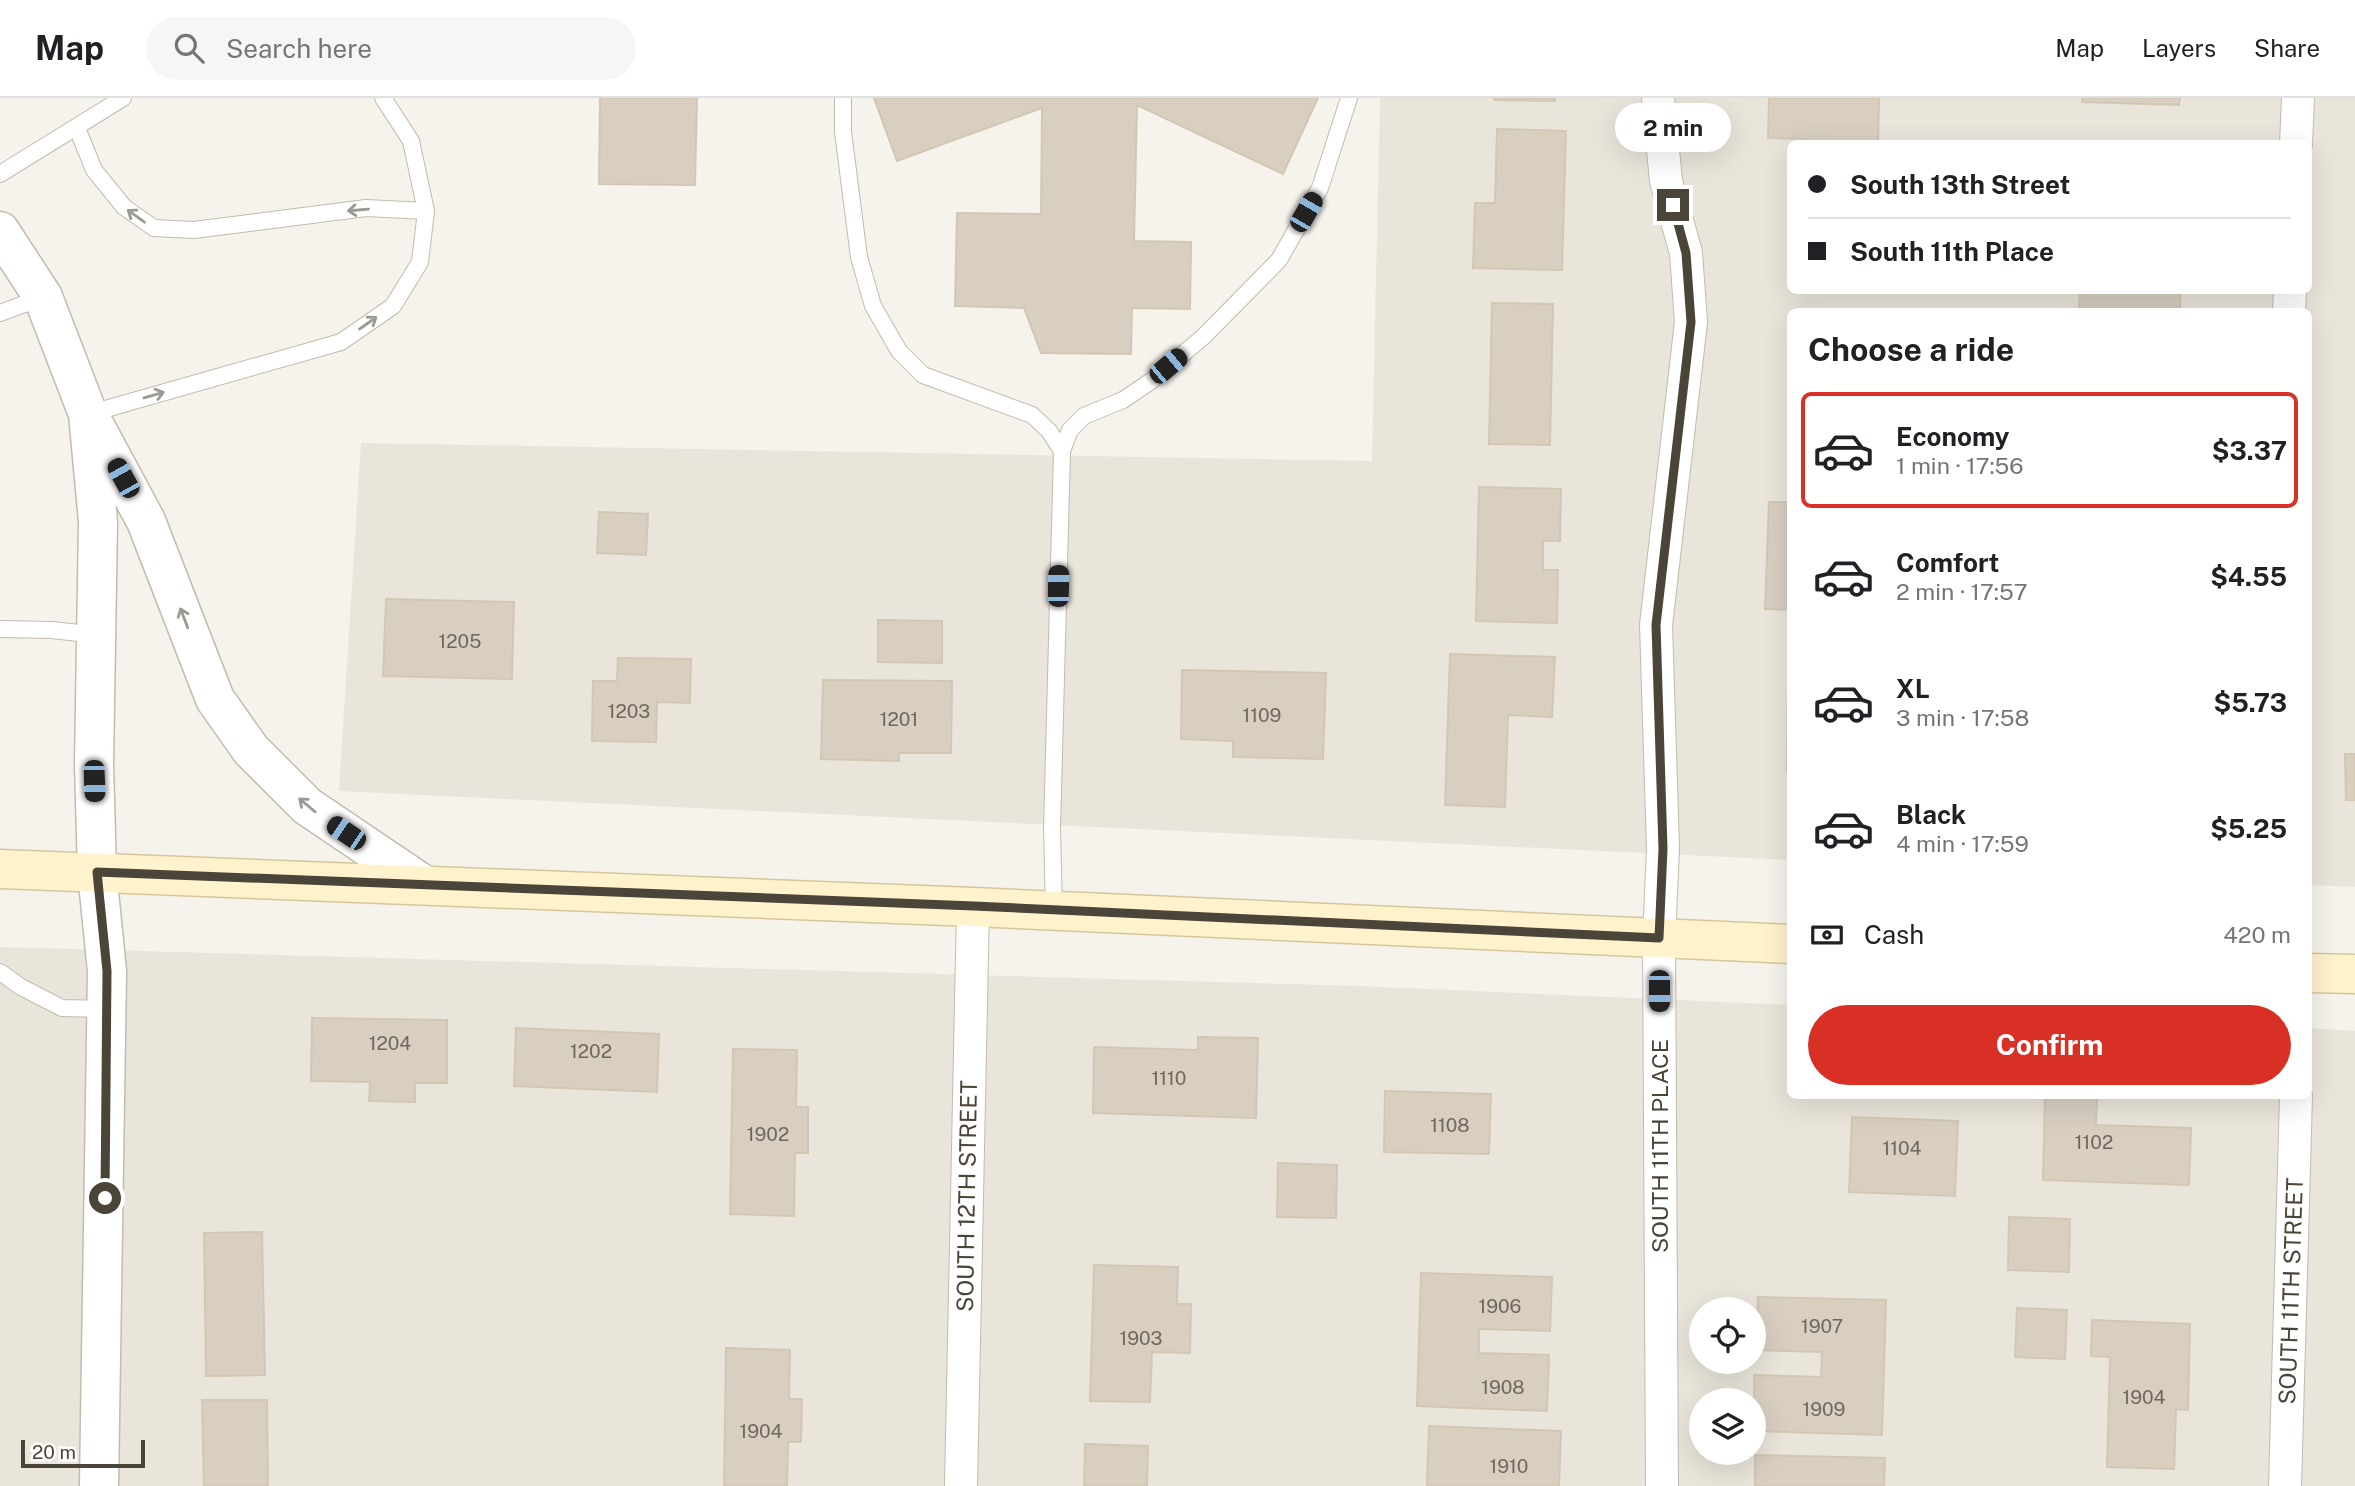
<!DOCTYPE html>
<meta charset="utf-8">
<style>
body{margin:0;font-family:"Public Sans",sans-serif;background:#f6f6f6;color:#202124;height:100vh;display:flex;flex-direction:column;font-size:26px;white-space:nowrap}
*{box-sizing:border-box;margin:0}
p{font-size:23px;color:#757577}
.icon{flex:none;width:38px;height:38px;fill:none;stroke:currentColor;stroke-width:2;stroke-linecap:round;stroke-linejoin:round}
.map{position:relative;flex:1;overflow:hidden}
.details{position:absolute;left:1787px;top:210px;width:525px;height:791px;display:flex;flex-direction:column;background:#fff;border-radius:10px;box-shadow:0 7px 28px #0002}
.details>*{flex:none}
.banner{position:absolute;left:1787px;top:42px;width:525px;height:154px;border-radius:10px;box-shadow:0 7px 28px #0002;display:grid;align-content:center;height:154px;padding:0 21px;background:#fff}
.buttons{position:absolute;left:1689px;top:1199px;display:grid;gap:14px}
.buttons a{display:grid;place-items:center;width:77px;height:77px;border-radius:50%;background:#fff;box-shadow:0 7px 28px #0002;font-size:35px}
.scale{position:absolute;left:21px;bottom:18px;width:124px;box-sizing:border-box;padding-left:7px;border:4px solid #4b4439;border-top:0;font-size:19px;line-height:24px;white-space:nowrap;color:#4b4439;-webkit-text-stroke:5px #fff;paint-order:stroke}
.end{position:absolute;width:32px;height:32px;margin:-16px;border:9px solid #4b4439;background:#fff;box-shadow:0 0 0 4px #fff}
.from{border-radius:50%}
.bubble{position:absolute;height:49px;border-radius:24px;background:#fff;box-shadow:0 7px 28px #0002;font-size:23px;font-weight:700;line-height:49px;text-align:center}
.car{position:absolute;width:21px;height:42px;margin:-21px -10px;border-radius:9px;box-shadow:0 0 5px 2px #0007;background:linear-gradient(#222 24%,#8ab4d8 0 40%,#222 0 76%,#8ab4d8 0 86%,#222 0)}
.banner b{display:flex;align-items:center;gap:24px;height:66px;font-size:26px}
.banner b+b{border-top:2px solid #e0e0e0}
.banner i{width:18px;height:18px;background:#202124}
ul{padding:0;list-style:none}
li{display:flex;align-items:center;gap:21px;height:116px;margin:0 14px 10px;padding:0 7px;border:4px solid transparent;border-radius:10px}
li div{flex:1}
li b{display:block;font-size:26px}
li em{font-style:normal;font-weight:700}
li.current{border-color:#d93025}
li>.icon{width:63px;height:63px;stroke-width:1.5}
h2{padding:0 21px;font-size:32px;line-height:84px}
.pay{display:flex;align-items:center;gap:18px;height:77px;padding:0 21px;font-size:26px}
.pay p{margin-inline-start:auto}
.primary-button{display:flex;gap:14px;margin-top:auto;padding:14px 21px}
.primary-button a{flex:1;height:80px;border-radius:42px;background:#d93025;color:#fff;font-size:28px;font-weight:700;line-height:80px;text-align:center}
header{display:flex;align-items:center;gap:42px;box-sizing:border-box;height:98px;padding:0 35px;background:#fff;border-bottom:2px solid #e0e0e0}
header strong{font-size:33px}
nav{display:flex;gap:38px;margin-inline-start:auto;font-size:24px}
.search{width:490px;height:63px;background:#f6f6f6;display:flex;align-items:center;gap:18px;box-sizing:border-box;padding:0 24px;border-radius:38px;color:#757577;font-size:26px}
.map>svg:first-child{display:block}
.residential{fill:#eae5da;fill-rule:evenodd}
.building{fill:#d8cfc1;stroke:#d3c7b4;stroke-width:2}
.lines{fill:none;stroke-linecap:round;stroke-linejoin:round}
.service-casing{stroke:#c2bbae;stroke-width:18}
.minor-casing{stroke:#c2bbae;stroke-width:34}
.tertiary-casing{stroke:#c2bbae;stroke-width:41}
.secondary-casing{stroke:#d6c79b;stroke-width:41}
.service{stroke:#fff;stroke-width:16}
.minor{stroke:#fff;stroke-width:32}
.tertiary{stroke:#fff;stroke-width:38}
.secondary{stroke:#fff3cd;stroke-width:38}
.oneway{stroke:#9c9892}
.route{stroke:#4b4439;stroke-width:9}
.labels{text-anchor:middle;stroke-width:5;stroke-linejoin:round;paint-order:stroke}
.number-label{font-size:19px;fill:#6e675b}
.street-label{font-size:23px;fill:#4b4439;stroke:#fff}
</style>
<header>
<strong>Map</strong>
<div class="search"><svg class="icon" aria-label="search" viewBox="0 0 24 24"><circle cx="10" cy="10" r="6"/><path d="M15 15l6 6"/></svg>Search here</div>
<nav><a>Map</a><a>Layers</a><a>Share</a></nav>
</header>
<div class="map">
<svg width="2355" height="1388" viewBox="0 0 2355 1388">
<rect width="100%" height="100%" fill="#f6f3ec"/>
<g class="residential">
<path d="M1380,0H2355V789L2308,787V214H1790V762L339,693L361,345L1372,363ZM1790,46H2308V192H1790Z"/>
<path d="M0,849L1359,888L1790,907V998H2308V930L2355,933V1388H0ZM1701,1211H1754V1264H1701ZM1701,1302H1754V1354H1701Z"/>
</g>
<g class="building">
<polygon points="600,0 697,0 695,87 599,86"/>
<polygon points="874,0 1318,0 1283,76 1137,7 1134,143 1191,144 1190,211 1132,210 1131,256 1041,255 1024,210 955,208 957,115 1041,116 1042,10 897,63"/>
<polygon points="1494,0 1555,0 1555,3 1494,2"/>
<polygon points="1769,0 1879,0 1878,46 1802,46 1802,41 1768,40"/>
<polygon points="2082,0 2180,0 2179,7 2082,4"/>
<polygon points="1497,31 1566,33 1562,172 1473,170 1475,105 1495,105"/>
<polygon points="2080,192 2180,192 2180,213 2079,212"/>
<polygon points="1492,205 1553,206 1550,347 1489,346"/>
<polygon points="1794,211 1871,213 1871,214 1794,214"/>
<polygon points="1479,389 1561,391 1560,443 1543,443 1543,472 1558,472 1557,525 1476,523"/>
<polygon points="1769,404 1790,404 1790,512 1765,511"/>
<polygon points="599,414 648,416 646,457 597,455"/>
<polygon points="386,501 514,504 512,581 383,578"/>
<polygon points="878,522 942,523 942,565 878,564"/>
<polygon points="1450,556 1555,559 1552,619 1508,617 1505,709 1445,707"/>
<polygon points="618,560 691,561 690,605 657,604 656,644 592,643 593,583 617,583"/>
<polygon points="1182,572 1326,575 1323,661 1233,659 1233,643 1181,641"/>
<polygon points="823,582 952,583 951,655 899,655 899,663 821,661"/>
<polygon points="1788,585 1790,586 1790,673 1787,673"/>
<polygon points="2345,656 2355,656 2355,702 2346,702"/>
<polygon points="312,920 447,922 447,985 415,985 415,1004 369,1003 370,984 311,983"/>
<polygon points="516,930 659,936 657,994 514,988"/>
<polygon points="1198,939 1258,940 1256,1020 1093,1015 1094,949 1198,952"/>
<polygon points="733,951 797,952 796,1009 808,1009 808,1055 795,1055 794,1118 730,1116"/>
<polygon points="1385,993 1491,996 1489,1056 1384,1054"/>
<polygon points="2045,998 2097,998 2096,1027 2191,1030 2189,1087 2043,1082"/>
<polygon points="1852,1019 1958,1023 1955,1098 1849,1094"/>
<polygon points="1278,1065 1337,1067 1336,1120 1277,1119"/>
<polygon points="2009,1119 2070,1121 2069,1174 2008,1172"/>
<polygon points="262,1134 265,1277 206,1278 204,1135"/>
<polygon points="1094,1167 1178,1169 1177,1206 1191,1206 1190,1255 1152,1254 1150,1304 1090,1303"/>
<polygon points="1421,1175 1552,1179 1550,1233 1479,1231 1479,1255 1549,1257 1547,1313 1417,1308"/>
<polygon points="1758,1199 1886,1202 1882,1337 1754,1333 1754,1277 1821,1279 1822,1254 1756,1252"/>
<polygon points="2017,1210 2067,1212 2065,1261 2015,1259"/>
<polygon points="2092,1222 2190,1226 2188,1312 2176,1311 2174,1371 2107,1369 2110,1259 2091,1258"/>
<polygon points="726,1250 790,1252 789,1301 802,1301 801,1344 788,1344 787,1388 724,1388"/>
<polygon points="202,1302 267,1302 268,1388 204,1388"/>
<polygon points="1429,1328 1561,1333 1559,1388 1427,1388"/>
<polygon points="1085,1346 1148,1348 1147,1388 1084,1388"/>
<polygon points="1755,1357 1885,1360 1884,1388 1755,1388"/>
</g>
<g class="lines">
<defs>
<g id="service">
<polyline points="843,0 843,34 859,159 873,208 899,253 923,277 1032,317 1049,333 1062,353"/>
<polyline points="77,30 94,72 124,109 154,130 194,132 366,110 426,113"/>
<polyline points="0,76 123,0"/>
<polyline points="0,215 43,199"/>
<polyline points="88,316 341,244 393,208 420,164 426,113 411,43 383,0"/>
<polyline points="0,531 52,532 97,537"/>
<polyline points="1054,812 1052,731 1062,353 1070,332 1084,318 1123,302 1151,283 1203,239 1279,162 1320,90 1349,0"/>
<polyline points="0,874 21,889 62,910 106,911"/>
</g>
<g id="minor">
<polyline points="1658,0 1666,83 1686,155 1691,224 1656,527 1663,751 1659,840 1662,1388"/>
<polyline points="2296,46 2298,0"/>
<polyline points="2289,214 2290,192"/>
<polyline points="961,1388 973,809"/>
<polyline points="2285,1388 2296,998"/>
</g>
<g id="tertiary">
<polyline points="0,133 43,199 88,316 98,423 94,666 97,774 107,873 99,1388"/>
<polyline points="96,330 146,423 215,601 251,652 307,708 424,787"/>
</g>
<g id="secondary">
<polyline points="0,771 973,809 1790,846"/>
<polyline points="2308,875 2355,876"/>
</g>
</defs>
<use href="#service" class="service-casing"/>
<use href="#minor" class="minor-casing"/>
<use href="#tertiary" class="tertiary-casing"/>
<use href="#secondary" class="secondary-casing"/>
<use href="#service" class="service"/>
<use href="#minor" class="minor"/>
<use href="#tertiary" class="tertiary"/>
<use href="#secondary" class="secondary"/>
</g>
<defs><path id="oneway-shaft" d="M-6 0H5M1.5-3L5.5 0L1.5 3" fill="none" stroke-width="1.6" stroke-linecap="round" stroke-linejoin="round" transform="scale(1.75)"/></defs>
<g class="oneway">
<use href="#oneway-shaft" transform="translate(358 112) rotate(175)"/>
<use href="#oneway-shaft" transform="translate(136 118) rotate(-144)"/>
<use href="#oneway-shaft" transform="translate(368 225) rotate(-35)"/>
<use href="#oneway-shaft" transform="translate(154 297) rotate(-16)"/>
<use href="#oneway-shaft" transform="translate(184 520) rotate(-111)"/>
<use href="#oneway-shaft" transform="translate(307 707) rotate(-140)"/>
</g>
<g class="lines">
<polyline class="route" points="105,1100 107,873 97,774 974,808 1659,840 1663,751 1656,527 1691,224 1686,155 1673,107"/>
</g>
<g class="labels">
<g class="number-label">
<text x="460" y="550">1205</text>
<text x="629" y="620">1203</text>
<text x="1262" y="624">1109</text>
<text x="899" y="628">1201</text>
<text x="390" y="952">1204</text>
<text x="591" y="960">1202</text>
<text x="1169" y="987">1110</text>
<text x="1450" y="1034">1108</text>
<text x="768" y="1043">1902</text>
<text x="2094" y="1051">1102</text>
<text x="1902" y="1057">1104</text>
<text x="1500" y="1215">1906</text>
<text x="1822" y="1235">1907</text>
<text x="1141" y="1247">1903</text>
<text x="1503" y="1296">1908</text>
<text x="2144" y="1306">1904</text>
<text x="1824" y="1318">1909</text>
<text x="761" y="1340">1904</text>
<text x="1509" y="1375">1910</text>
</g>
<g class="street-label">
<text transform="translate(1660 1048) rotate(-90)" y="8">SOUTH 11TH PLACE</text>
<text transform="translate(967 1098) rotate(-89)" y="8">SOUTH 12TH STREET</text>
<text transform="translate(2291 1193) rotate(-88)" y="8">SOUTH 11TH STREET</text>
</g>
</g>
</svg>
<div class="buttons">
<a><svg class="icon" aria-label="locate" viewBox="0 0 24 24"><circle cx="12" cy="12" r="6"/><path d="M12 2v4M12 18v4M2 12h4M18 12h4"/></svg></a>
<a><svg class="icon" aria-label="layers" viewBox="0 0 24 24"><path d="M12 4l9 5-9 5-9-5zM3 14l9 5 9-5"/></svg></a>
</div>
<div class="scale">20 m</div>
<i class="end from" style="left:105px;top:1100px"></i>
<i class="end" style="left:1673px;top:107px"></i>
<div class="bubble" style="left:1615px;top:5px;width:116px">2 min</div>
<i class="car" style="left:1306px;top:114px;rotate:30deg"></i>
<i class="car" style="left:1168px;top:268px;rotate:50deg"></i>
<i class="car" style="left:123px;top:380px;rotate:331deg"></i>
<i class="car" style="left:1058px;top:488px;rotate:1deg"></i>
<i class="car" style="left:94px;top:683px;rotate:178deg"></i>
<i class="car" style="left:346px;top:735px;rotate:304deg"></i>
<i class="car" style="left:1659px;top:893px;rotate:180deg"></i>
<div class="banner">
<b><i class="from"></i>South 13th Street</b>
<b><i></i>South 11th Place</b>
</div>
<section class="details">
<h2>Choose a ride</h2>
<ul>
<li class="current"><svg class="icon" aria-label="car" viewBox="0 0 24 24"><path d="M5 17H2v-5l4-1 3-4h7l3 4 3 1v5h-3M9 17h6M6 11h13"/><circle cx="7" cy="17" r="2"/><circle cx="17" cy="17" r="2"/></svg><div><b>Economy</b><p>1 min · 17:56</p></div><em>$3.37</em></li>
<li><svg class="icon" aria-label="car" viewBox="0 0 24 24"><path d="M5 17H2v-5l4-1 3-4h7l3 4 3 1v5h-3M9 17h6M6 11h13"/><circle cx="7" cy="17" r="2"/><circle cx="17" cy="17" r="2"/></svg><div><b>Comfort</b><p>2 min · 17:57</p></div><em>$4.55</em></li>
<li><svg class="icon" aria-label="car" viewBox="0 0 24 24"><path d="M5 17H2v-5l4-1 3-4h7l3 4 3 1v5h-3M9 17h6M6 11h13"/><circle cx="7" cy="17" r="2"/><circle cx="17" cy="17" r="2"/></svg><div><b>XL</b><p>3 min · 17:58</p></div><em>$5.73</em></li>
<li><svg class="icon" aria-label="car" viewBox="0 0 24 24"><path d="M5 17H2v-5l4-1 3-4h7l3 4 3 1v5h-3M9 17h6M6 11h13"/><circle cx="7" cy="17" r="2"/><circle cx="17" cy="17" r="2"/></svg><div><b>Black</b><p>4 min · 17:59</p></div><em>$5.25</em></li>
</ul>
<div class="pay"><svg class="icon" aria-label="cash" viewBox="0 0 24 24"><path d="M3 7h18v10H3z"/><circle cx="12" cy="12" r="2"/></svg>Cash<p>420 m</p></div>
<div class="primary-button"><a>Confirm</a></div>
</section>
</div>
